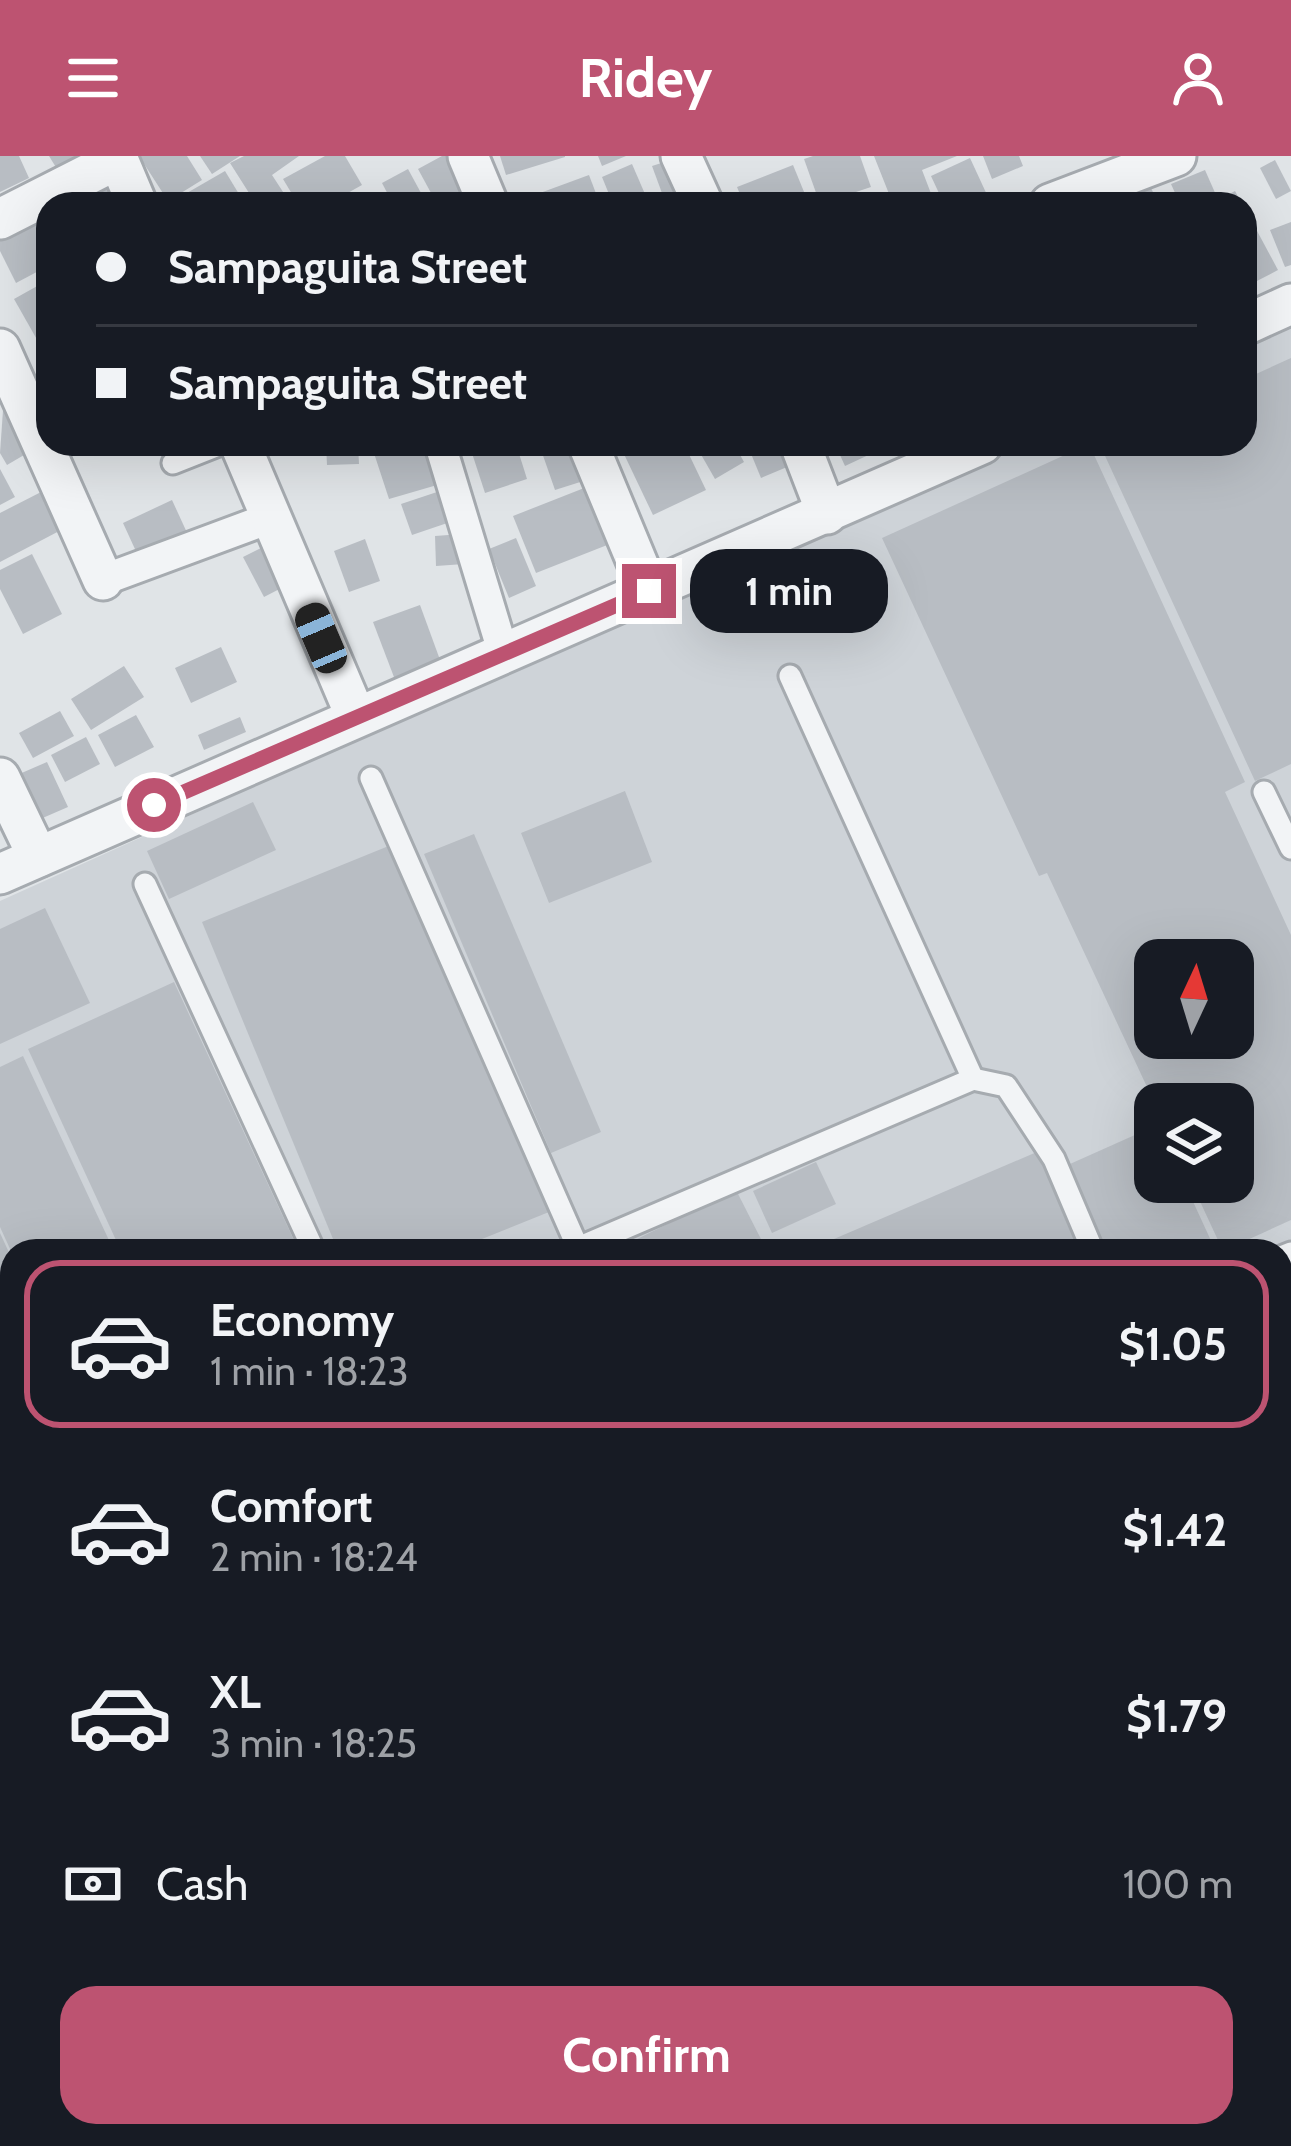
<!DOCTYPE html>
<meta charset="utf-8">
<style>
body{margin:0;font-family:Cabin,sans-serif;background:#242831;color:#f1f3f6;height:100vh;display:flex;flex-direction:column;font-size:45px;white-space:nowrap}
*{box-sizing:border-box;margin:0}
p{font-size:39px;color:#9ea1a6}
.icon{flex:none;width:66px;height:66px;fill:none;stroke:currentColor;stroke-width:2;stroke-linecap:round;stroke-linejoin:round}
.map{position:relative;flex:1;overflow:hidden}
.sheet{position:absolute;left:0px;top:1083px;width:1293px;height:909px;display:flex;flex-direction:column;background:#171b24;border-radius:36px 36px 0 0;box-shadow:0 12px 48px #0002}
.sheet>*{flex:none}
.hud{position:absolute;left:36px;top:36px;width:1221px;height:264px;border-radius:36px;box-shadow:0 12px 48px #0002;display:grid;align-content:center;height:264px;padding:0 60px;background:#171b24}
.needle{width:78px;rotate:4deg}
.fabs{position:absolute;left:1134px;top:783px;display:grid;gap:24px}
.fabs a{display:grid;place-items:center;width:120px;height:120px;border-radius:24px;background:#171b24;box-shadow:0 12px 48px #0002;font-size:60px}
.end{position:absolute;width:54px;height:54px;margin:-27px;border:15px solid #bd5371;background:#fff;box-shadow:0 0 0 6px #fff}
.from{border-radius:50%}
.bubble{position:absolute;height:84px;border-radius:36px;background:#171b24;box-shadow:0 12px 48px #0002;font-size:39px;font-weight:800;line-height:84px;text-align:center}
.car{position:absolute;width:36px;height:72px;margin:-36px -18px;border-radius:15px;box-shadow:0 0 9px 3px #0007;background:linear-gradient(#222 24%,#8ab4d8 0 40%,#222 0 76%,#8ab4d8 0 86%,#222 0)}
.hud b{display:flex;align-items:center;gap:42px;height:114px;font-size:45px}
.hud b+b{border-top:3px solid #363941}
.hud i{width:30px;height:30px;background:#f1f3f6}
ul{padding:21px 0 0;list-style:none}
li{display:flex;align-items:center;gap:36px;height:168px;margin:0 24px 18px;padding:0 36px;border:6px solid transparent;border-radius:36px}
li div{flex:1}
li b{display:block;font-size:45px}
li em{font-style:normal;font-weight:800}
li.active{border-color:#bd5371}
li>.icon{width:108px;height:108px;stroke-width:1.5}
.pay{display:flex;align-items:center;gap:30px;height:132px;padding:0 60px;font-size:45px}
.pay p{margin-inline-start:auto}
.action{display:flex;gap:24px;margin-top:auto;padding:24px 60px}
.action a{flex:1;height:138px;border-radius:36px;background:#bd5371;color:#fff;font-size:48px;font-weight:800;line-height:138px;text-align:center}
header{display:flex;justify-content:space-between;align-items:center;height:156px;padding:0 60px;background:#bd5371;color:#fff;font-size:54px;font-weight:800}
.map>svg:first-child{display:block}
.built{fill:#ced3d8;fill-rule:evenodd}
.building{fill:#b8bdc3;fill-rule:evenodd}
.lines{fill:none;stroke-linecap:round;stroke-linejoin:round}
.service-casing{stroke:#a6abb0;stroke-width:27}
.pedestrian-casing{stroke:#a6abb0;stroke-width:36}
.minor-casing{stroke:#a6abb0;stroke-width:45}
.service{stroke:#f2f4f6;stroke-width:21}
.pedestrian{stroke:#f2f4f6;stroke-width:30}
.minor{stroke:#f2f4f6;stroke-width:39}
.route{stroke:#bd5371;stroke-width:15}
</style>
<header><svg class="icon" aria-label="menu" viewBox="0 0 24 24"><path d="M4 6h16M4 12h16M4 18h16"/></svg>Ridey<svg class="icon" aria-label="person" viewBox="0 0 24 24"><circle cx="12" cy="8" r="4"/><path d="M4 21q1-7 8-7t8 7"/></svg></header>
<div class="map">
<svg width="1291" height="1990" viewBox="0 0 1291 1990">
<rect width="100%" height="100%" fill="#e0e4e7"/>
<path class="built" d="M1291,166V1990H0V745L1012,288H1245V186ZM1155,804H1233V882H1155ZM1155,948H1233V1026H1155ZM12,1095H1281V1980H12Z"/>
<g class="building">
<polygon points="0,0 19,0 29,22 0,36"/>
<polygon points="49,0 81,0 57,13"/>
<polygon points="139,0 187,0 202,24 168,45"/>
<polygon points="200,0 240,0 212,18"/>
<polygon points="244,0 299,0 272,19 287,42 256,48 230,7"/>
<polygon points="325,0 345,0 362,29 328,48 298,48 283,23"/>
<polygon points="442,0 464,0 480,31 437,48 418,13"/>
<polygon points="500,0 565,0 565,1 506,19"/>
<polygon points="598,0 626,0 602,10"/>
<polygon points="813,0 860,0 871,31 820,48 804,3"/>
<polygon points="874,0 957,0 922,14 935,48 893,48"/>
<polygon points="983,0 1019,0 1023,10 992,23"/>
<polygon points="680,1 693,40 666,48 652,10"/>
<polygon points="970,2 988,41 972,48 944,48 931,20"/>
<polygon points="1275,4 1291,35 1276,43 1260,12"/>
<polygon points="632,8 648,45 613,48 602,21"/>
<polygon points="793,9 809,48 744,48 737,31"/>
<polygon points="408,13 427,48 393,48 382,27"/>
<polygon points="1143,14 1156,43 1145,48 1090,48"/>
<polygon points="1205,14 1216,39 1180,48 1171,28"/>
<polygon points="225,15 245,48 175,48 173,45"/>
<polygon points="589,19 600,48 544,48 540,37"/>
<polygon points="108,23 120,48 59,48"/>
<polygon points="1235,35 1242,48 1210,48"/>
<polygon points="48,49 48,110 16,127 0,95 0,73"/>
<polygon points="1291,66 1291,109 1285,111 1270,74"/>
<polygon points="1256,73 1278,114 1255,126 1245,107 1245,79"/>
<polygon points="48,124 48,203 14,143"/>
<polygon points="1291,202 1291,608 1255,625 1100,289 1245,288 1245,223"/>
<polygon points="4,240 36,292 7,309 0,297"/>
<polygon points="326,288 358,288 359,308 327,309"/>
<polygon points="371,288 432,288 444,327 389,343"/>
<polygon points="469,288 516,288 527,323 485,337"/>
<polygon points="539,288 584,288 596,321 555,334"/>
<polygon points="640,288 684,288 706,334 653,359 623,296"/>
<polygon points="695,288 734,288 744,306 715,323"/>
<polygon points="747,288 791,288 799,306 761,322"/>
<polygon points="835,288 892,288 845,310"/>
<path d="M1089,288L1245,626L1225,636L1291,779V1064L1223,1095L1191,1026H1233V948H1155L1047,717L1039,720L882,382ZM1155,804H1233V882H1155Z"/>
<polygon points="0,313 15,341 0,349"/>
<polygon points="602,325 625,382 536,417 513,360"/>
<polygon points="452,331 462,362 412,379 401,348"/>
<polygon points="45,334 65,372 0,406 0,357"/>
<polygon points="172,344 189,381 140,404 123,367"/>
<polygon points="462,378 464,408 436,410 435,380"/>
<polygon points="516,382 536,430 509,442 489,393"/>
<polygon points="365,383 380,425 349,436 334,395"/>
<polygon points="273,386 293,426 264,441 243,401"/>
<polygon points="32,398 62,458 23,478 0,433 0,414"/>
<polygon points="420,449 443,512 397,529 373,466"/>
<polygon points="221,491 237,526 191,547 175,512"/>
<polygon points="124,510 144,541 91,574 71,543"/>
<polygon points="60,555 74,580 33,602 19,577"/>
<polygon points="136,559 154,591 115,611 98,579"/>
<polygon points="240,561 246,576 204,594 198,579"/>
<polygon points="86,581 100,608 65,626 51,599"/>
<polygon points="47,606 68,651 38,664 17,619"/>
<polygon points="625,635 652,706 549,747 521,677"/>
<polygon points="253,646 276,694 169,743 147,695"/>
<polygon points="474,678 601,976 551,997 424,698"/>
<polygon points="396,687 549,1056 452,1095 338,1095 202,766"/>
<polygon points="45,752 90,847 0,888 0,773"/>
<polygon points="174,826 299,1095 121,1095 28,893"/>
<polygon points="23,900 114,1095 11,1095 0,1071 0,911"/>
<polygon points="1155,970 1155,1026 1184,1026 1213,1089 1200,1095 1099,1095 1061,1012"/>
<polygon points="1046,992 1091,1095 806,1095"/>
<polygon points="816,1006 836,1048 772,1077 753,1035"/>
<polygon points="736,1034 764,1089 752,1095 613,1095"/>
<polygon points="0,1077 12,1103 12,1250 0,1255"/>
<polygon points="1291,1136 1291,1415 1281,1394 1281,1140"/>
<polygon points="12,1444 12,1621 0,1626 0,1449"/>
<polygon points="1291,1665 1291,1883 1281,1887 1281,1670"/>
<polygon points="12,1780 12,1980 297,1980 301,1990 0,1990 0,1785"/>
<polygon points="305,1980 670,1980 675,1990 310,1990"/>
<polygon points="738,1980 797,1980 776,1990 743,1990"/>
<polygon points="838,1980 906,1980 911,1990 815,1990"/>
<polygon points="920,1980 1080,1980 1084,1990 924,1990"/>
</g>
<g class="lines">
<defs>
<g id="service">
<polyline points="173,307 221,288"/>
<polyline points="790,520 973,923"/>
<polyline points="371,622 578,1092"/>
<polyline points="1264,636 1291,692"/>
<polyline points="145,728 314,1095"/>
<polyline points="571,1095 973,923 1006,930 1054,1003 1093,1095"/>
<polyline points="1281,1101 1291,1097"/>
<polyline points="0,1368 12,1362"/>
<polyline points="1281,1512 1291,1534"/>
<polyline points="0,1664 12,1659"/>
<polyline points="695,1980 700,1990"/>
<polyline points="1095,1980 1100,1990"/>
<polyline points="1148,1980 1153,1990"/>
</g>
<g id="pedestrian">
<polyline points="440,288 503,496"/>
<polyline points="103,424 270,362"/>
</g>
<g id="minor">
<polyline points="468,0 488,48"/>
<polyline points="681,0 703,48"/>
<polyline points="1050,48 1176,0"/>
<polyline points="0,63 118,3 137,48"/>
<polyline points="1245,169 1291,148"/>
<polyline points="0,193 103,424"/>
<polyline points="240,288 356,561"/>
<polyline points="588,288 649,435"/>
<polyline points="800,288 827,358"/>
<polyline points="0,622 38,701"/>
<polyline points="0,718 982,288"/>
<polyline points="1281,1963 1291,1959"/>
<polyline points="1221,1990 1243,1980"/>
</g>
</defs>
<use href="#service" class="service-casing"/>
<use href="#pedestrian" class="pedestrian-casing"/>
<use href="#minor" class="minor-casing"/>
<use href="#service" class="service"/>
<use href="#pedestrian" class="pedestrian"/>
<use href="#minor" class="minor"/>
</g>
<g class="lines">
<polyline class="route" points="154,649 649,435"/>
</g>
</svg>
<div class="fabs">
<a><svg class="needle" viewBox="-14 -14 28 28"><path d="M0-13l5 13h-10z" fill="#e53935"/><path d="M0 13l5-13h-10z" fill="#9ea1a6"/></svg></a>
<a><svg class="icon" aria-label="layers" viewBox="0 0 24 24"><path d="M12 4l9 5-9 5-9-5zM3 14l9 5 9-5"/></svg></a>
</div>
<i class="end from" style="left:154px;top:649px"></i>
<i class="end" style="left:649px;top:435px"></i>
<div class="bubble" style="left:690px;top:393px;width:198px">1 min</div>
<i class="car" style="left:321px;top:482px;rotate:337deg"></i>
<div class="hud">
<b><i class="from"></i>Sampaguita Street</b>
<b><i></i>Sampaguita Street</b>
</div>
<section class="sheet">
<ul>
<li class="active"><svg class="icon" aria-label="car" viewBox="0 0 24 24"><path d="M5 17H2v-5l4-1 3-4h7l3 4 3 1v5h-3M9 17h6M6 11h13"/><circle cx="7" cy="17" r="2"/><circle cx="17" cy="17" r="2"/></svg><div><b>Economy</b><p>1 min · 18:23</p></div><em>$1.05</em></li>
<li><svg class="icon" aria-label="car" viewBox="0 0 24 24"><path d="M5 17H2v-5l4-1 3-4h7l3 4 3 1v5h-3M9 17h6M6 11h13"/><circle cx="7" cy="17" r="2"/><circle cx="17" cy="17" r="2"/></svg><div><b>Comfort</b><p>2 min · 18:24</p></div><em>$1.42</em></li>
<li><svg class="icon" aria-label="car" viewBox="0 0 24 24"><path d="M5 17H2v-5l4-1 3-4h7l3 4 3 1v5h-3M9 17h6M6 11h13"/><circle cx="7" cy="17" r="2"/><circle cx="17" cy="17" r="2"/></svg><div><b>XL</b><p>3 min · 18:25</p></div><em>$1.79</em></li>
</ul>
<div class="pay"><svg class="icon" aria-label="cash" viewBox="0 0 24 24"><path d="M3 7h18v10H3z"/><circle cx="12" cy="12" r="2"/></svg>Cash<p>100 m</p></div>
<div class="action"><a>Confirm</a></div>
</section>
</div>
